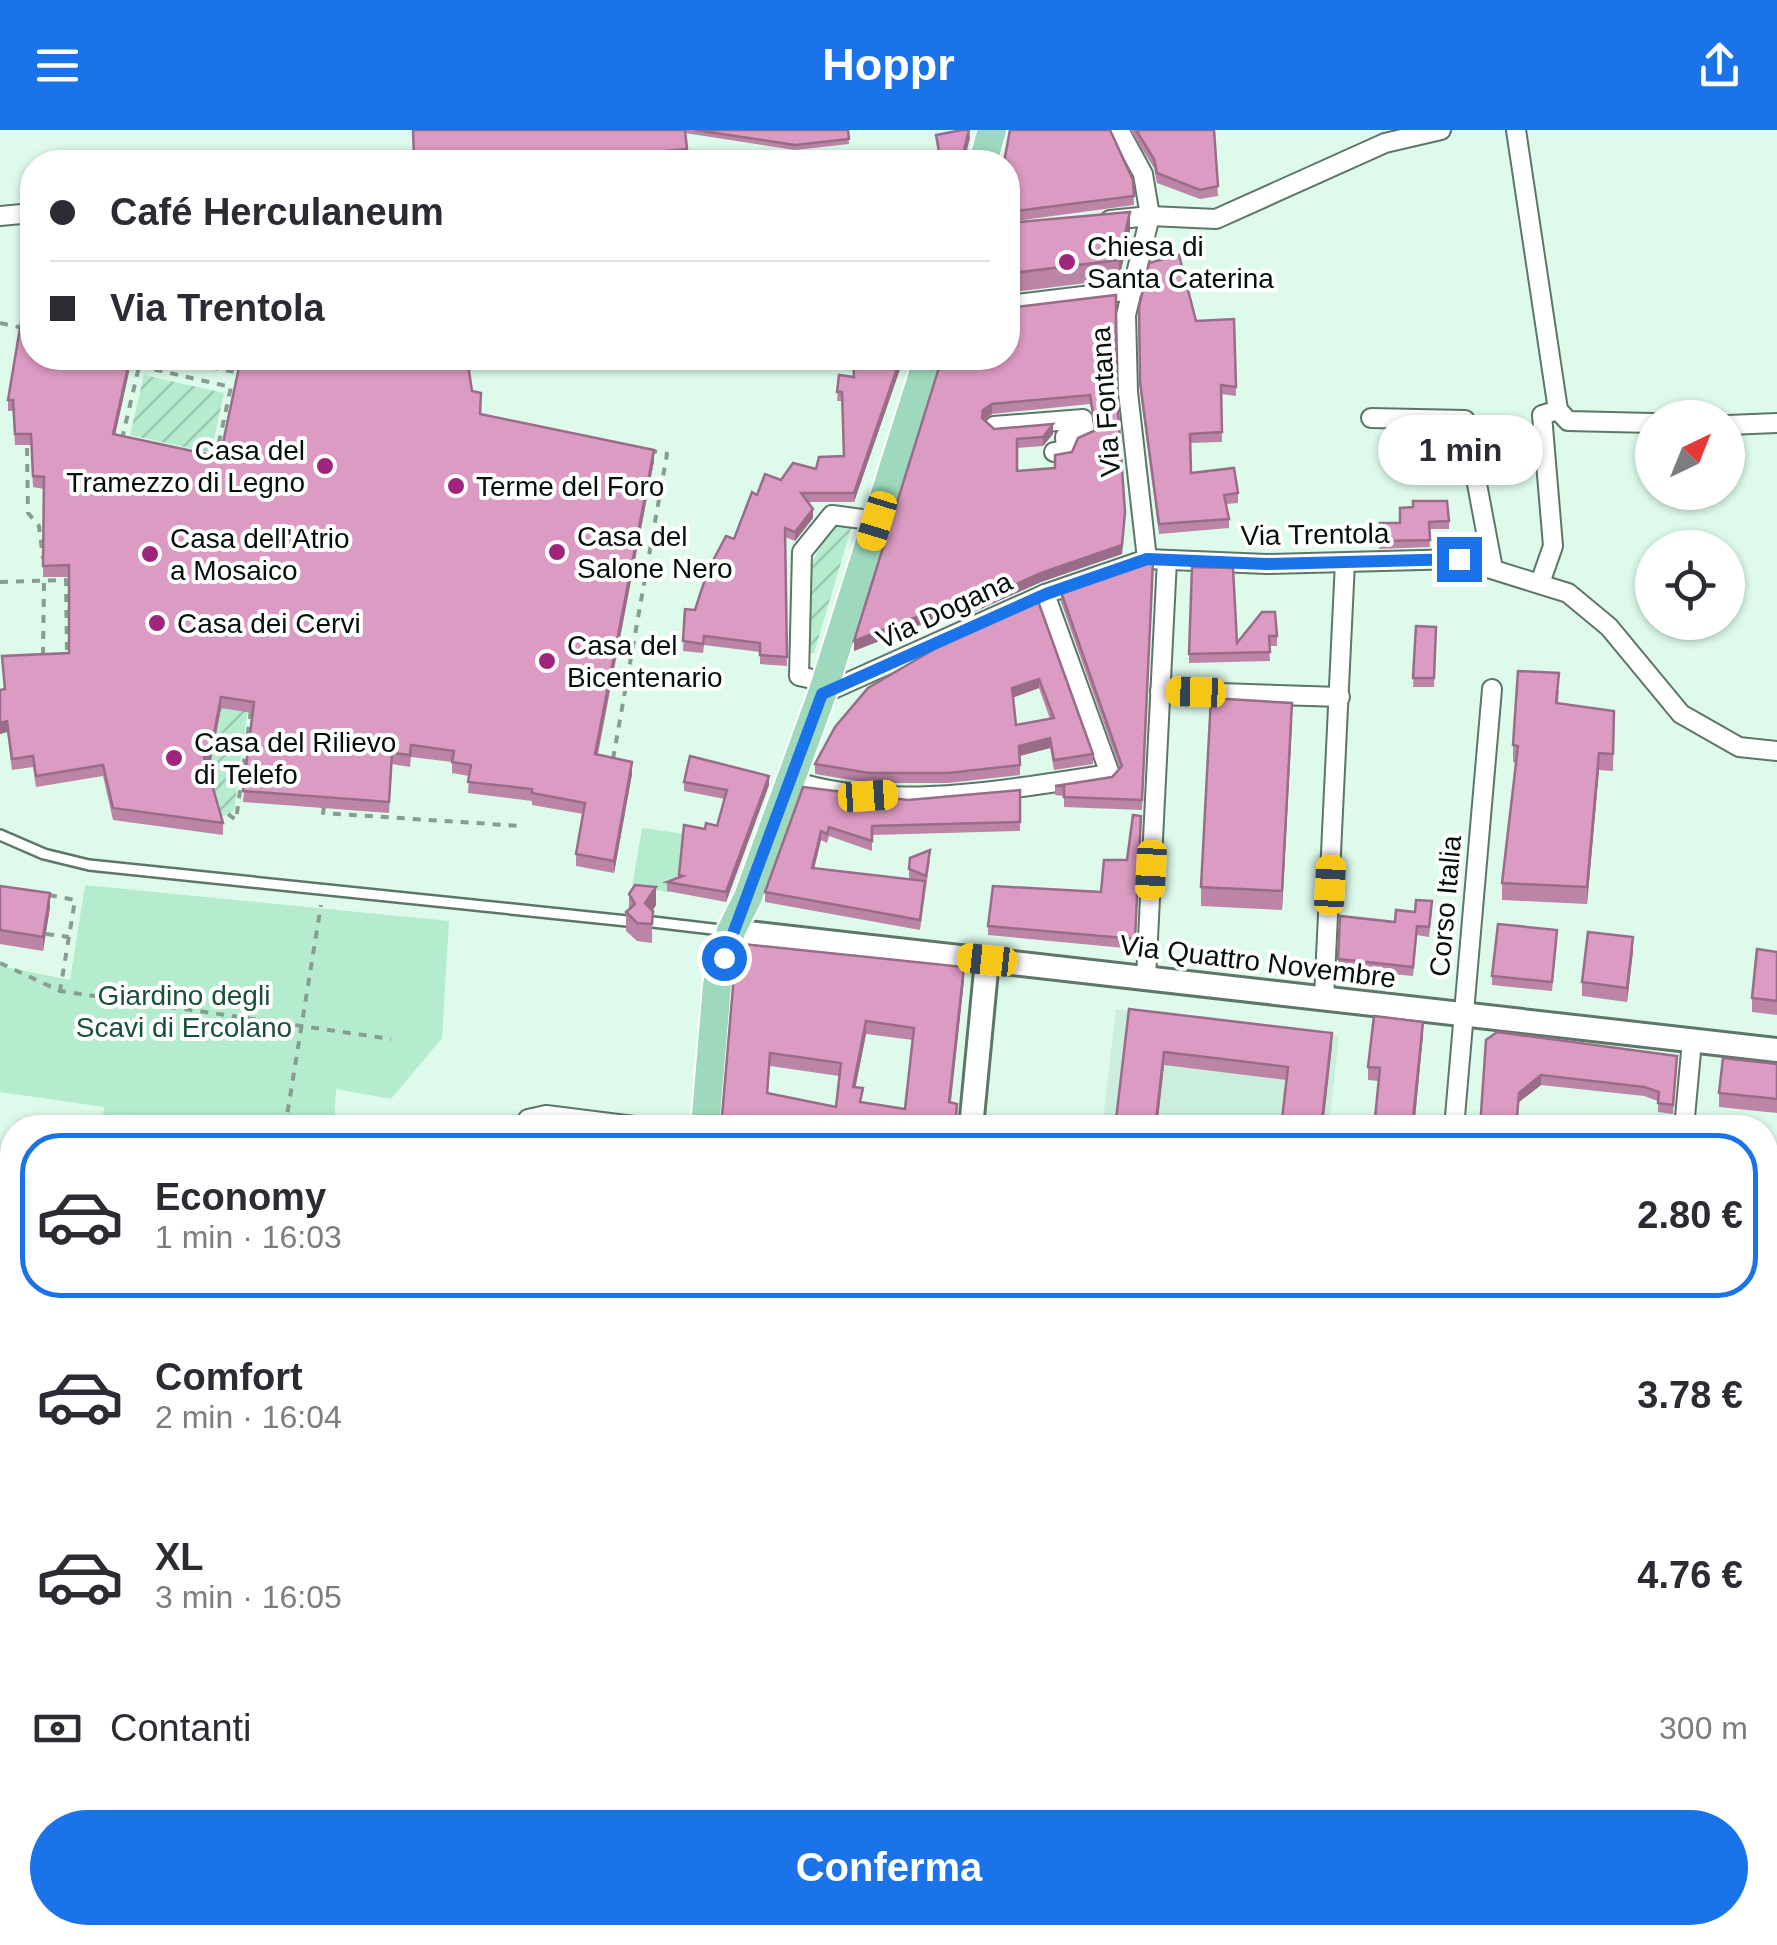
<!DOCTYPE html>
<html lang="it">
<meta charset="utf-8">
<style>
body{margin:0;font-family:Arial,sans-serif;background:#f2f2f3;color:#2b2b33;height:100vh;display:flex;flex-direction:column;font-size:38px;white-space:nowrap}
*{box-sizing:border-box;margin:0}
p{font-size:32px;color:#7c7c81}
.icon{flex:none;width:55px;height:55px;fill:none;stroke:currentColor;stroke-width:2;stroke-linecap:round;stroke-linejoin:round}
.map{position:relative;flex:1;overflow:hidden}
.details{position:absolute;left:0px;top:985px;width:1778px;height:830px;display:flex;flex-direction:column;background:#fff;border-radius:40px 40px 0 0;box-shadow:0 2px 8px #0004}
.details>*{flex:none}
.hud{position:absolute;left:20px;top:20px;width:1000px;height:220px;border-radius:40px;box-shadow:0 2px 8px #0004;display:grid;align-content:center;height:220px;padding:0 30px;background:#fff}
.needle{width:65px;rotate:43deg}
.tools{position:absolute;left:1635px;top:270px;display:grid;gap:20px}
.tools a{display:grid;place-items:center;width:110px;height:110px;border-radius:50%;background:#fff;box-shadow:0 2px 8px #0004;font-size:50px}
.end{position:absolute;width:45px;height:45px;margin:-22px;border:12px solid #1a73e8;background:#fff;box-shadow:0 0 0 5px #fff}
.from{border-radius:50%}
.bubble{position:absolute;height:70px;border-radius:35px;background:#fff;box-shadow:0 2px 8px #0004;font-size:32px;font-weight:700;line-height:70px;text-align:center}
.car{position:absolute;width:30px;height:60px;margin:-30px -15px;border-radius:12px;box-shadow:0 0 8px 2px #0007;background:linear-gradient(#f5c518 24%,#345 0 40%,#f5c518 0 76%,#345 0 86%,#f5c518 0)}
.hud b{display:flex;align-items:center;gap:35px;height:95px;font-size:38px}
.hud b+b{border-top:2px solid #e1e1e2}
.hud i{width:25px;height:25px;background:#2b2b33}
ul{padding:18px 0 0;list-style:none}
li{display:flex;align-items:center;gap:30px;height:165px;margin:0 20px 15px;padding:0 10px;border:5px solid transparent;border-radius:40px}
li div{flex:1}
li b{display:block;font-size:38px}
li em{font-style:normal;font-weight:700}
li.on{border-color:#1a73e8}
li>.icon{width:90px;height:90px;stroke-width:1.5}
.pay{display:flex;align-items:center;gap:25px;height:110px;padding:0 30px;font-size:38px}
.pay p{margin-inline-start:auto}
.cta{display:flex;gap:20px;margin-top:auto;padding:20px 30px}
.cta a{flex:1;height:115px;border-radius:60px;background:#1a73e8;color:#fff;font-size:40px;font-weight:700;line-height:115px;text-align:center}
header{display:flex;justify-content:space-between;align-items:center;height:130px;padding:0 30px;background:#1a73e8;color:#fff;font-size:45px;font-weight:700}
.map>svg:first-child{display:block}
.built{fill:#cbefdc}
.green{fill:#b5ecce}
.garden{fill:url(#garden-furrows)}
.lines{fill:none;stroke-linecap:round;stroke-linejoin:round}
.service-casing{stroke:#5d7668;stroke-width:14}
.minor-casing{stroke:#5d7668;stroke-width:22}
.tertiary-casing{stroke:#5d7668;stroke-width:28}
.primary-casing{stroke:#fff;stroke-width:32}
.path{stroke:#879d91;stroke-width:4;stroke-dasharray:8 8;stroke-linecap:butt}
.service{stroke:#fff;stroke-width:9}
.minor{stroke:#fff;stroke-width:18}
.tertiary{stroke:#fff;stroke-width:22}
.primary{stroke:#9ed9bd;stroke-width:28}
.wall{fill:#bc85a7;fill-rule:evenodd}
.shaded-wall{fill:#996c88}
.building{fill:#db9bc2;stroke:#996c88;stroke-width:2.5;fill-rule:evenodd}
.route{stroke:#1a73e8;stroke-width:12}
.poi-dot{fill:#9f257c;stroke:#fff;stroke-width:4}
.labels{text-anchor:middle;stroke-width:8;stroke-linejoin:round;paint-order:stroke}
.poi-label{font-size:28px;fill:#06100a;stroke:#fff;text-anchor:start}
.street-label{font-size:28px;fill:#06100a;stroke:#fff}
.park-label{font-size:28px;fill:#185038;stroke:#fff}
</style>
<header><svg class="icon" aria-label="menu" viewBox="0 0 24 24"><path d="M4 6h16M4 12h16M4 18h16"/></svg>Hoppr<svg class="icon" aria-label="share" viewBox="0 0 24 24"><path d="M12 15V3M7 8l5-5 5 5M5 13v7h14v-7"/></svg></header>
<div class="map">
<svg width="1777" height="1815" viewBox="0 0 1777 1815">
<defs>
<pattern id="garden-furrows" width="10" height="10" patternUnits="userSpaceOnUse" patternTransform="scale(2.5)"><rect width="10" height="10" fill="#b5ecce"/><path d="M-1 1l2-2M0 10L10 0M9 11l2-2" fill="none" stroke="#9ac9b0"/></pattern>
</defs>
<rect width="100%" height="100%" fill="#ddfaea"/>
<polygon class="built" points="1116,879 1339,906 1329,997 1102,998"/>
<g class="green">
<polygon points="642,698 684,704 680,749 673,748 669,762 632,757"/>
<polygon points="85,755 449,791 442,908 391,969 336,959 334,997 102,997 104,977 0,962 0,836 70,850"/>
<rect x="692" y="1802" width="659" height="13"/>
</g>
<g class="garden">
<polygon points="144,245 224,263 211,323 130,305"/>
<polygon points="836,387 853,392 814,523 800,523 806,444"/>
<polygon points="249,569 234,681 219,688 204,638 210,636 221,578"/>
</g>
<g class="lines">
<defs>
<g id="service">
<polyline points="0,705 44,724 89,735 627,791"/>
<polyline points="653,792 729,801"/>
<polyline points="0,1484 12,1487"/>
<polyline points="1765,1718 1777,1716"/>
<polyline points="1746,1802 1746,1815"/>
<polyline points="257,1815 305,1806"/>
<polyline points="1628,1815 1628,1802"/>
</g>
<g id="minor">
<polyline points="1119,0 1143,44 1150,86 1126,185 1128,262 1147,429"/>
<polyline points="1516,0 1558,280 1542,285 1553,416 1540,453"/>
<polyline points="0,86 32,83"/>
<polyline points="1110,90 1150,86 1216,89 1385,13 1441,0"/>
<polyline points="1008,175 1133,160"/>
<polyline points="1558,280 1568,291 1652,293"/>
<polyline points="1371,288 1465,290 1493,439"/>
<polyline points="1728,295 1777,293"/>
<polyline points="994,296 1083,289 1085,304 1065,307 1066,321 1054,322"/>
<polyline points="826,552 799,546 802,422 832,385 877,391"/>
<polyline points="1160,561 1340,567"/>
<polyline points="822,564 1045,464 1147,429 1267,434 1459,429 1568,463 1609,497 1681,584 1739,617 1777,621"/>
<path d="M790,650C891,683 1007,659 1110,644L1045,464"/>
<polyline points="1146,848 1167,430"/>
<polyline points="1324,868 1345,432"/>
<polyline points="522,998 528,989 546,985 650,998"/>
<polyline points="1454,998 1492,559"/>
<polyline points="1684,998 1692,911"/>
<polyline points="1765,1175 1777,1176"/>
<polyline points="1765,1473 1777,1474"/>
<polyline points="1380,1815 1381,1802"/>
</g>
<g id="tertiary">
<polyline points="731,801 1777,920"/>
<polyline points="971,998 987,830"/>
</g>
<g id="primary">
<polyline points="983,32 992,0"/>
<polyline points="705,998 717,855 731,801 748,767 822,564 928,228"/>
<polyline points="580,1815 581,1802"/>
</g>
</defs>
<use href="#service" class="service-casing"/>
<use href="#minor" class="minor-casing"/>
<use href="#tertiary" class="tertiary-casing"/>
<use href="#primary" class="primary-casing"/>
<g class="path">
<polyline points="0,193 32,200"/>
<polyline points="163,228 240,243"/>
<polyline points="139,236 231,257 216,326"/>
<polyline points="122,309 141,228"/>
<polyline points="27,318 28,383 39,396 43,428"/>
<polyline points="0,452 66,450 67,526"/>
<polyline points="43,525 44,450"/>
<polyline points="613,629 667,324 652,321"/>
<polyline points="324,677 323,683 521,696"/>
<polyline points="228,684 236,690 251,580"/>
<polyline points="49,765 75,770 60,861"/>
<polyline points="46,804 69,807"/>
<polyline points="0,833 60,861 391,909"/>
<polyline points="285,998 321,775"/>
</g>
<use href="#service" class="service"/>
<use href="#minor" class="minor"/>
<use href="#tertiary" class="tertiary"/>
<use href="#primary" class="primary"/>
</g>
<g class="wall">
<polygon points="413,0 848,0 849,14 795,20 685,3 687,24 599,32 538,32 537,28 414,32"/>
<polygon points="1130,0 1214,0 1218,66 1200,69 1157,53 1154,38"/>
<polygon points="1008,32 1133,50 1134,75 1008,92"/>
<polygon points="1009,93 1130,101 1119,149 1013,162"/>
<polygon points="1139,177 1196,191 1234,189 1236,266 1221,264 1222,312 1190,313 1191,343 1238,363 1238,373 1226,374 1229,389 1229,398 1159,404 1140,261"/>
<polygon points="132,228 115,304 220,327 240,233 216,228 467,228 472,261 480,284 654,331 598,624 632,644 614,743 576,736 576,724 583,684 532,675 532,671 468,663 469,646 452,643 452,632 411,627 410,637 392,634 389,683 243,672 252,583 221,578 210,636 207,637 223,693 223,705 113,690 103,646 36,657 33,637 12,640 7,602 0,604 0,560 4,559 2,526 69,523 69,447 43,447 44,359 33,357 31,315 15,315 13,281 8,281 8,270"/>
<polygon points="852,228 900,228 900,239 854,372 808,372 813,388 795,411 785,407 787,536 760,534 760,522 704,515 703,523 683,521 685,479 695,480 757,365 781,350 816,339 843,326 842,271 837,271 839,245 854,247"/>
<path d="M942,228L1116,253L1125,391L1122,424L1041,452L958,489L955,481L854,521ZM1090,274L1095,301L1055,338L1017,341V318L1043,316L1053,304L994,299L983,290L992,284Z"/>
<polygon points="1449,391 1449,399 1429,399 1430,417 1379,419 1380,393"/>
<polygon points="1153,432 1142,680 1064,677 1064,666 1055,665 1055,656 1112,647 1120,639 1061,472 1061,462"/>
<path d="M1038,471L1093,624V634L1054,640L1050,618L1020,626V645L948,653H869L815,644V634ZM1039,558L1050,589L1016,595L1013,567Z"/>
<polygon points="1262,482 1277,506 1277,516 1269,516 1270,531 1189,533 1189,524 1237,513"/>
<polygon points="1416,496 1436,497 1434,557 1413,557"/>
<polygon points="1559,560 1558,573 1614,581 1613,641 1599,640 1587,774 1502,770 1502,753 1516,633 1513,632 1513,615"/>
<polygon points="1292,592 1282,780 1201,776 1201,757"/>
<polygon points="684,652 769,655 726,772 667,761 667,752 679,747 705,699 717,696 725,669 684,661"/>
<polygon points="803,657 908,670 1020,660 1020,701 872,705 872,721 829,706 827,713 821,710 814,738 912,750 909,748 909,739 930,730 920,800 765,772 765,762"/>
<polygon points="1141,686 1135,819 988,805 988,796 1101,762 1127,730"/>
<polygon points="0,756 50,777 43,821 0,814"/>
<polygon points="629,764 656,775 652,781 652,813 637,811 626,801 626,782 629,780"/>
<polygon points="1432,781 1429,807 1417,805 1413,846 1338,839 1340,786 1395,792 1415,782"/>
<polygon points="1557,810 1552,861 1492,855 1492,846"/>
<path d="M742,814L964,850L951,972L957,974L956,998H715L722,986ZM866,904L913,910L905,979L862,973L855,958ZM770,936L839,946L836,977L768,963Z"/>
<polygon points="1633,821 1627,872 1582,866 1582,852"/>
<polygon points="1777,822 1777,885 1752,882 1752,868"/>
<polygon points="1129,879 1332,916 1287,950 1164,935 1157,998 1115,998"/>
<polygon points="1423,905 1414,998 1374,998 1379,951 1368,950 1368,937"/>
<polygon points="1486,910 1677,935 1673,984 1658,982 1658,971 1644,966 1541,955 1519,972"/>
<polygon points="1777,934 1777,983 1719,977 1719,963"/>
<polygon points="1765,1176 1777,1178 1777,1453 1765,1452"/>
<polygon points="1765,1476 1777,1477 1777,1689 1765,1691 1765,1584 1770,1584 1765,1583"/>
<polygon points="1765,1757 1777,1757 1777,1812 1764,1812"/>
</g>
<g class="shaded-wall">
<polygon points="969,0 970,8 964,32 961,32"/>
<polygon points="1130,82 1130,101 1119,149 1119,130"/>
<polygon points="130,228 132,228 113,315 113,304"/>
<polygon points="900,230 900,239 854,372 854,363"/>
<polygon points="992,274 992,284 983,290 982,288 983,280"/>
<polygon points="1053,294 1053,304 1043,316 1043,307"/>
<polygon points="654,320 654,331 595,635 595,624"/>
<polygon points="813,379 813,388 795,411 795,402"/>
<polygon points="1125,382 1122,424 1041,452 958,489 958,480"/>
<polygon points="955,472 955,481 854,521 854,511"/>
<polygon points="1039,549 1039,558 1012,568 1012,558"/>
<polygon points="221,567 221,578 210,636 204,638 204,627"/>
<polygon points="1292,573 1292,592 1282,780 1282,761"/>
<polygon points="7,591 7,602 0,604 0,593"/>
<polygon points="1050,608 1050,618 1019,626 1019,616"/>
<polygon points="1599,623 1599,640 1587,774 1587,757"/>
<polygon points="632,632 632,644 614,743 614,731"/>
<polygon points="769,646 769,655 726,772 726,762"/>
<polygon points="821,701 821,710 812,747 812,738"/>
<polygon points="656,757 656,775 645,792 645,773"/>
<polygon points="50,763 50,777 43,821 43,807"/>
<polygon points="1633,807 1633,821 1627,872 1627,858"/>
<polygon points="964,837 964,850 949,985 949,972"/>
<polygon points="866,891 866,904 853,970 853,957"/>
<polygon points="1423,892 1423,905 1414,998 1412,998"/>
<polygon points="1332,903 1332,916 1323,998 1321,998"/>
<polygon points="1164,922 1164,935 1157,998 1155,998"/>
<polygon points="1541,945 1541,955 1519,972 1516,998 1519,963"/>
</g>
<g class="building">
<polygon points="413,0 685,0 687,19 549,32 538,32 537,23 414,27"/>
<polygon points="695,0 848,0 849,9 795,15"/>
<polygon points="962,0 969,0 961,32 941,32 936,5"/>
<polygon points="1010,0 1110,0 1133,50 1134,66 1008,82 1008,32 1004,32"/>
<polygon points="1136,0 1214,0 1218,56 1200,60 1157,43 1154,29"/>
<polygon points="1130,82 1119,130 1013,143 1009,93"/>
<polygon points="1179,125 1196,191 1234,189 1236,257 1221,255 1222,302 1190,304 1191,343 1234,338 1238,363 1224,365 1229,389 1159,394 1140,252 1139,177 1149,133"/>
<path d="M1116,165V253L1125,382L1122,415L1041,443L958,480L955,472L854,511L942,228H1008V178ZM1090,265L1096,300L1078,308L1072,322L1055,325V338L1017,341V309L1043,307L1053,294L994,299L982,288L983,280L992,274Z"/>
<polygon points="21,192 32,194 32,192 32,228 130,228 113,304 220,327 241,228 467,228 472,261 481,263 480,284 654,320 595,624 632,632 614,731 576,724 585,673 532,663 532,659 468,652 471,635 452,632 454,621 411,615 410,625 392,623 389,672 243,661 254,572 221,567 210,625 204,627 223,693 113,678 103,635 36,646 33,626 12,629 7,591 0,593 0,560 5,559 2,526 69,523 69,435 43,436 44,347 33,346 31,304 15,304 13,270 8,270"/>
<polygon points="853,228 900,228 900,230 854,363 801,363 813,379 795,402 785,398 787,527 760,525 760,513 704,506 703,514 683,511 685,479 695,480 708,440 726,406 734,409 752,362 757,365 765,344 781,350 793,333 816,339 819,327 844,326 842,262 837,262 839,245 854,247"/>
<polygon points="1413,371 1447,371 1449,391 1429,392 1430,410 1379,411 1380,393 1400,393 1400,378 1413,377"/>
<polygon points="1153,432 1142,670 1064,667 1064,656 1055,656 1112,647 1122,636 1061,462"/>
<polygon points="1192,437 1233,438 1237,513 1262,482 1275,482 1277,506 1269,506 1270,522 1189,524"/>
<path d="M1038,471L1093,624L1054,630L1050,608L1019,616L1020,635L948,643H869L815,634L835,597L868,558L943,514ZM1039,549L1054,588L1016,595L1012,558Z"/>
<polygon points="1416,496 1436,497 1434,548 1413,548"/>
<polygon points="1518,541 1559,543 1556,573 1614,581 1613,624 1599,623 1587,757 1502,753 1518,616 1513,615"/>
<polygon points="1211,568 1292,573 1282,761 1201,757"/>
<polygon points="690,626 769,646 726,762 667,752 683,746 679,745 684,695 705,699 706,693 717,696 727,660 684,652"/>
<polygon points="803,657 908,670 1020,660 1020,692 872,696 872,711 829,697 827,704 821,701 812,738 925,751 920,790 765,762"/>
<polygon points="1133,685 1141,686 1135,809 988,796 993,756 1101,762 1104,730 1127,730"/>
<polygon points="930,720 926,746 909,739 910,728"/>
<polygon points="635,755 656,757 645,773 653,781 652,794 637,793 626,782 635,774 629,764"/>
<polygon points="0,756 50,763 43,807 0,800"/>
<polygon points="1416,770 1432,771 1429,797 1417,796 1413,837 1338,829 1340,786 1395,792 1396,780 1415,782"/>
<polygon points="1498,794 1557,800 1552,852 1492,846"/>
<polygon points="1588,802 1633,807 1627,858 1582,852"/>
<path d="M742,814L964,837L949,972L957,974L955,998H715L722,986L734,845ZM866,891L914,898L905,979L860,972L863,958L853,957ZM770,923L841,933L836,977L767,963Z"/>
<polygon points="1757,819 1777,822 1777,871 1752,868"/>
<polygon points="1129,879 1332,903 1321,998 1281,998 1288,937 1164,922 1155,998 1115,998"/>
<polygon points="1374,886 1423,892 1412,998 1374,998 1380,938 1368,937"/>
<polygon points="1497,902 1677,926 1673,975 1658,973 1659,962 1644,957 1541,945 1519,963 1516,998 1480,998 1486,910"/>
<polygon points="1723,928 1777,934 1777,969 1719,963"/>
<polygon points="1765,1176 1777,1178 1777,1438 1765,1437"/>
<polygon points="1765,1476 1777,1477 1777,1571 1765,1569"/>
<polygon points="1765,1584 1777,1584 1777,1675 1765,1676"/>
<rect x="1765" y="1757" width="12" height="41"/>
<polygon points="425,1802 502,1802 501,1815 424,1815"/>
<polygon points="585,1802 626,1802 625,1815 583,1815"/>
<rect x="1654" y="1802" width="70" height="13"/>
</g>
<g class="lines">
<polyline class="route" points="724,828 822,564 1046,464 1147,429 1267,434 1459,429"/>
</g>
<g class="poi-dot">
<circle cx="1067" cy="132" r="10"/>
<circle cx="325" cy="336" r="10"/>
<circle cx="456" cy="356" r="10"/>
<circle cx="557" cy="422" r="10"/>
<circle cx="150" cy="424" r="10"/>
<circle cx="157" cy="493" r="10"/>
<circle cx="547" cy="531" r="10"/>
<circle cx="174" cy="628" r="10"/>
</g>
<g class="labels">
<g class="poi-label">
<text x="1087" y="126">Chiesa di<tspan x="1087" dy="32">Santa Caterina</tspan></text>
<text x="305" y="330" text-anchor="end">Casa del<tspan x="305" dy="32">Tramezzo di Legno</tspan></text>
<text x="476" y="366">Terme del Foro</text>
<text x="577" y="416">Casa del<tspan x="577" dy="32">Salone Nero</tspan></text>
<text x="170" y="418">Casa dell'Atrio<tspan x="170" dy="32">a Mosaico</tspan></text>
<text x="177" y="503">Casa dei Cervi</text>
<text x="567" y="525">Casa del<tspan x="567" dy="32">Bicentenario</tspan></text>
<text x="194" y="622">Casa del Rilievo<tspan x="194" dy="32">di Telefo</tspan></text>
</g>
<g class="street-label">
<text transform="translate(1105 272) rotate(-94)" y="10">Via Fontana</text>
<text transform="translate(1315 404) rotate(-1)" y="10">Via Trentola</text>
<text transform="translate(944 480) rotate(-25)" y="10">Via Dogana</text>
<text transform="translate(1445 776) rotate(-85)" y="10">Corso Italia</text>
<text transform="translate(1258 831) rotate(7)" y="10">Via Quattro Novembre</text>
</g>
<g class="park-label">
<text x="184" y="875">Giardino degli<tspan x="184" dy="32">Scavi di Ercolano</tspan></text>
</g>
</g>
</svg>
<div class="tools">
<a><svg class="needle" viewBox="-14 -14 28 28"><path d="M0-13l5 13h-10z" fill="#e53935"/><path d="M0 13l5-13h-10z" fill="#7c7c81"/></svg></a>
<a><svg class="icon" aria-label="locate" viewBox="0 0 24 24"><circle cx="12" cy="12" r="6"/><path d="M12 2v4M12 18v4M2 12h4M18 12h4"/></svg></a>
</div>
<i class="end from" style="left:724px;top:828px"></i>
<i class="end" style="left:1459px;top:429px"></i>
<div class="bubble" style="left:1378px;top:285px;width:165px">1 min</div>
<i class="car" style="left:877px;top:391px;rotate:197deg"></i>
<i class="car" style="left:1196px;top:562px;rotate:272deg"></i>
<i class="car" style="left:868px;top:666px;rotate:86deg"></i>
<i class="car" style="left:1151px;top:740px;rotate:183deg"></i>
<i class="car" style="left:1330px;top:755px;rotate:3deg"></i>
<i class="car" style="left:987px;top:830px;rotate:276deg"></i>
<div class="hud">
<b><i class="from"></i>Café Herculaneum</b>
<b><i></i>Via Trentola</b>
</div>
<section class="details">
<ul>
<li class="on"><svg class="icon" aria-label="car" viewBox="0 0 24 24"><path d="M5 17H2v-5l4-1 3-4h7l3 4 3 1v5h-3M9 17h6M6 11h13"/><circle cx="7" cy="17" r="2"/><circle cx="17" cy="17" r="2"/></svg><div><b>Economy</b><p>1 min · 16:03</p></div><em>2.80 €</em></li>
<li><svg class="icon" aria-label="car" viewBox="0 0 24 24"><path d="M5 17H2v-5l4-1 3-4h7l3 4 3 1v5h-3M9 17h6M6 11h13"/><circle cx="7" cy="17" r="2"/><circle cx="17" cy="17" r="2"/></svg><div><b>Comfort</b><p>2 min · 16:04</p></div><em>3.78 €</em></li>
<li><svg class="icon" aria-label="car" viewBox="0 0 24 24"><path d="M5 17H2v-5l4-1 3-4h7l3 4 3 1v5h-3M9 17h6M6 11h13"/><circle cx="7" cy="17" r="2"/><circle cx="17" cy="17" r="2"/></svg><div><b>XL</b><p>3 min · 16:05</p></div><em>4.76 €</em></li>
</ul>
<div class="pay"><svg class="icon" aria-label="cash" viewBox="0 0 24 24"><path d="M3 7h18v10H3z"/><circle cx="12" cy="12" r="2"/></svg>Contanti<p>300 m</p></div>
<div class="cta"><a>Conferma</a></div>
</section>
</div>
